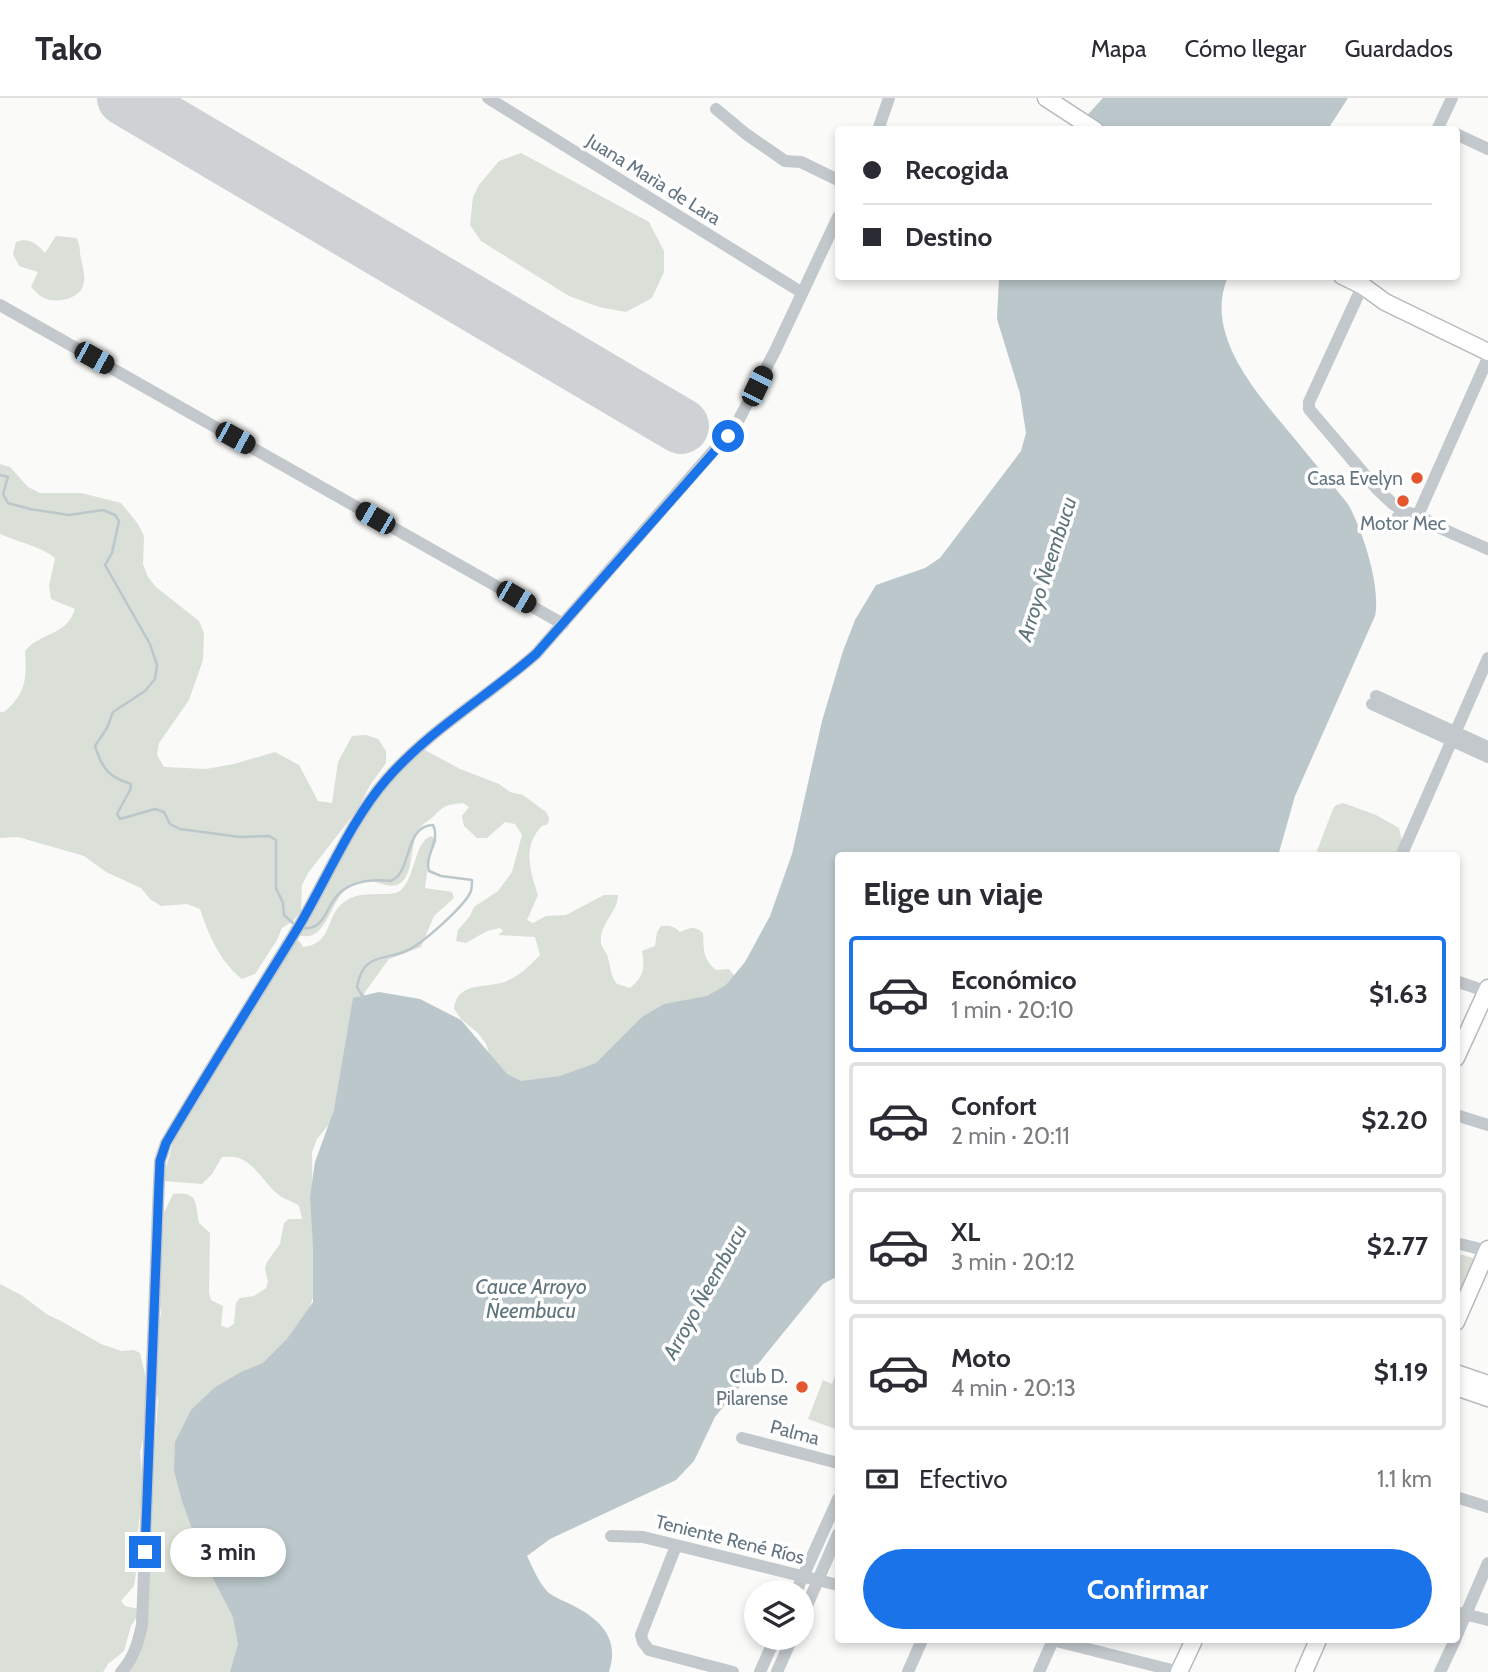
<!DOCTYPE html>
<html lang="es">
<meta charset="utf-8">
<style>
body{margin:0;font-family:Cabin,sans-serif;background:#f2f2f3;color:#2b2b33;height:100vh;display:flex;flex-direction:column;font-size:26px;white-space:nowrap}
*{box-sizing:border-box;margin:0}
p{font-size:23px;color:#7c7c81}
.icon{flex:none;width:38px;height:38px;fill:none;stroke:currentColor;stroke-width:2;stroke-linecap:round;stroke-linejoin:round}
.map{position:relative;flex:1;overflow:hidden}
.side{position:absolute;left:835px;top:754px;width:625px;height:791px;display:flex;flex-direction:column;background:#fff;border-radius:7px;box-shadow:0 4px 10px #0003}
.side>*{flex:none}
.hud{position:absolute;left:835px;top:28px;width:625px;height:154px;border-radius:7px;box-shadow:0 4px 10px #0003;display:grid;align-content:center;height:154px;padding:0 28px;background:#fff}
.tools{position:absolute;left:744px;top:1482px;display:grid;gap:14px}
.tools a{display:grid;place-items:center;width:70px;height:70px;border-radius:50%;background:#fff;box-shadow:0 4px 10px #0003;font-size:35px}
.end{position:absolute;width:32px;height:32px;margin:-16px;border:9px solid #1a73e8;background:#fff;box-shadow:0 0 0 4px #fff}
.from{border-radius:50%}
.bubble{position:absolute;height:49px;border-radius:24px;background:#fff;box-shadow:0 4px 10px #0003;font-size:23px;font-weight:800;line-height:49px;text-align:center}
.car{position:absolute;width:21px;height:42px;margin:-21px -10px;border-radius:9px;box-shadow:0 0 5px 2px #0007;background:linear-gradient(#222 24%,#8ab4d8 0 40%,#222 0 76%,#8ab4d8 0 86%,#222 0)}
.hud b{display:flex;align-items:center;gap:24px;height:66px;font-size:26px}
.hud b+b{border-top:2px solid #e1e1e2}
.hud i{width:18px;height:18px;background:#2b2b33}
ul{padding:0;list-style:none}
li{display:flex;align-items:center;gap:21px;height:116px;margin:0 14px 10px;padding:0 14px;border:4px solid #e1e1e2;border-radius:7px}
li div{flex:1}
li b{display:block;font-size:26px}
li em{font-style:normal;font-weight:800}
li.active{border-color:#1a73e8}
li>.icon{width:63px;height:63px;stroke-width:1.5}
h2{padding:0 28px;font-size:32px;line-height:84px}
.pay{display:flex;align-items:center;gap:18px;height:77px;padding:0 28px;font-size:26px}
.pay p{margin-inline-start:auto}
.action{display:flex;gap:14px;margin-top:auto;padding:14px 28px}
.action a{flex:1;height:80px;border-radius:42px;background:#1a73e8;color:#fff;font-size:28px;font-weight:800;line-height:80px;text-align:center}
header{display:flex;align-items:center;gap:42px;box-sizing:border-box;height:98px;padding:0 35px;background:#fff;border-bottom:2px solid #e1e1e2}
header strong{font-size:33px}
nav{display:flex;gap:38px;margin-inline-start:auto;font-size:24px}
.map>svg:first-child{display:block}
.green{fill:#dadfd7}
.water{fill:#bbc7cb}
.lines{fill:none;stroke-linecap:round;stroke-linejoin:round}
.stream{stroke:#bbc7cb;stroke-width:2.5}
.runway{stroke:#ced2d4;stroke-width:56}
.major-casing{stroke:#b5babe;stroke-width:19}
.minor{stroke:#c3c8cc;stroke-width:12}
.major{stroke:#fff;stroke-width:16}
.route{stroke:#1a73e8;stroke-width:9}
.poi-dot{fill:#e4572e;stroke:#fff;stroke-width:2.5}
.labels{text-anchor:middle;stroke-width:7;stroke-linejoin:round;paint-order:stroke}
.street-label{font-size:19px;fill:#657683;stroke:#fff}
.poi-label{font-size:19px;fill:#657683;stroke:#fff;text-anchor:end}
.water-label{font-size:21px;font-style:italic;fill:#60757c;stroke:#fff}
</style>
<header>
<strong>Tako</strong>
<nav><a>Mapa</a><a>Cómo llegar</a><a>Guardados</a></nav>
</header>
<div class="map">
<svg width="1488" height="1574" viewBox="0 0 1488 1574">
<rect width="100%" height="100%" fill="#fafaf8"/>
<g class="green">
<polygon points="521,55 649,124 664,153 664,174 652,200 626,214 599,209 569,198 481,143 470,127 473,99 479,87 499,63"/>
<path d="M56,138L76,140C81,147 79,152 81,161C83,169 86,180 83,188C79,201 55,206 44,200C39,198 35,193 31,189L38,174L19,168L13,156L16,144C29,139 37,146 45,155Z"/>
<path d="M0,366L10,369L28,389L40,395H81L121,405L138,426L144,438L143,466L148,479L156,489L199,523L204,535L203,562L189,602L159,645L157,657L164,669L206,671L234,666L275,654L299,667L318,703L332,705L338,664L352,638L366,637L378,641L386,653V665L370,687L358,711L308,775L302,787L301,813L293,823L282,830L277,842L255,876L242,881C221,865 208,836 200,811L187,806L161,808L150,801L141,790L106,774L84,758L18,739L0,740V614H4C26,596 27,580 25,553C42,533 66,539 75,511L51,501L49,488L55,460C40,448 18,444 0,436Z"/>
<path d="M423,651L460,671L499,686L510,694L523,697L546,714L549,720L548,726L542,728C522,748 530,773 538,797L527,822L533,825L546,818L566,817L604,797H618C618,814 599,826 601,845C602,851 607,854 608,860C611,870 610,877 617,886L630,890C644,879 645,870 642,853L655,848L657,834L661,828C669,827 674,828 680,834C689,830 695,827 703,835C704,852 702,860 716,872L729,871L737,881L608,971L517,988L490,958L486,946L478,935L462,922L454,911C457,881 490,892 509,882C521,877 531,866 540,857L535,839L498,837L503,833L500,830L487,833L466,845L456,843L458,832L470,818L474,809L498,793L512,774L522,737L515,726L505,724L487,740H477L464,728L462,718L469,709L463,705C447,707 446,706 435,717C430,722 423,725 419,731C409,746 415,777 399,786C386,794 365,770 344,793C329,808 325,846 298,837L381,688Z"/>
<polygon points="1343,705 1376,717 1399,730 1402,743 1394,758 1315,758 1333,711 1336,707"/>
<path d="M431,738L437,742L429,761L425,790L452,794L454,800L434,818L421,849L389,861L365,894L361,907L357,938L330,1025L317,1041L312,1054L314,1196L308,1215L191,1420L199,1447L219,1466L249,1574H125L140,1551L158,1303L155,1282L157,1231L161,1216L159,1200L164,1115L173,1096C200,1093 195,1107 199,1125L210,1135L209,1195L211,1202L223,1208L221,1228L228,1230L234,1226L236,1205L240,1200L254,1198L266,1190L268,1184L265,1171L267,1164L280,1146L284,1125L289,1121H302L299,1108C293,1103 285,1102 279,1097C260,1083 252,1054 222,1059L212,1076L202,1086L163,1083C165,1068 171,1058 172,1044L294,840L300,844L303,849C333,846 325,818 344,804C361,790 392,801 401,792C416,778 414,744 431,738Z"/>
<polygon points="1456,1155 1480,1162 1456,1219"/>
<polygon points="0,1186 21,1197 48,1217 61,1223 101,1246 121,1253 134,1252 140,1255 146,1281 143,1341 140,1354 143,1389 137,1441 139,1455 134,1488 121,1503 125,1508 138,1511 138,1517 131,1528 124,1553 108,1566 103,1574 0,1574"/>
<polygon points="838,1270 838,1332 808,1321 823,1282 832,1286"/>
</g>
<g class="water">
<polygon points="1103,0 1348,0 1328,31 1055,32 1080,25"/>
<path d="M999,179H1228C1202,237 1260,299 1294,340C1312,362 1330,384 1348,406C1363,433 1381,489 1375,518L1295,698L1278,758H838V1178L823,1186L715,1319L694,1363L676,1382L550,1441L527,1458C532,1468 538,1483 546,1492C551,1498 562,1502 570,1506C600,1521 620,1539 609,1574H230L238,1546L233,1519L203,1461L182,1403L174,1373L175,1344L191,1312L214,1290L241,1274L263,1265L287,1241L313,1204V1147L310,1099L315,1064L334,1012L353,900L379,894L420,901L461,922L507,976L521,983L560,978L596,965L642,919L664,906L707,898L726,887L745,864L770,818L792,756L822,623L843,553L855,522L876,487L925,470L940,460L1021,353L1026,335L1020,296L997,221Z"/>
</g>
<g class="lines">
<g class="stream">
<path d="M0,377L8,379L3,396L8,405L30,411L69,417L103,412L115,417L119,423L112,455L105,467L150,546L157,567L155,581L145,593L113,614L107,630L95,648C102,670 108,679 131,686L130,692L117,716L120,721L155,711L164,714L170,726L180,731L240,739L269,738L276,742V790L283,805L284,817L294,826"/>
<path d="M303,830C324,832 325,812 336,799C350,782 372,781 391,783C394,781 398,779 400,775C410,761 409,727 433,727C441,743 424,757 429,773L441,778L472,782C472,785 472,789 471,793C465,808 421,847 406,853C382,863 363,855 357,889L363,899"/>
</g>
<polyline class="runway" points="125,0 681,328"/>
<defs>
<g id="major">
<polyline points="1046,0 1095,32"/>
<polyline points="1342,178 1363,188 1385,204 1488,254"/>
<polyline points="1456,960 1488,890"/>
<polyline points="1456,1224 1488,1151"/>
<polyline points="1456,1275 1488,1286"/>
<polyline points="1456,1289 1488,1300"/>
<polyline points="1179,1574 1194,1542"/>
<polyline points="1304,1574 1318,1542"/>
</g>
</defs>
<use href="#major" class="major-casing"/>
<g class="minor">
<polyline points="488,0 801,194"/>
<polyline points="716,11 746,36 785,63 801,64 838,82"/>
<polyline points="878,32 889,0"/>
<polyline points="1437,32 1452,0"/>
<polyline points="1456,36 1488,51"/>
<polyline points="1367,178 1309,304 1309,311 1377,391 1393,406 1405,414 1418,417 1438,429 1488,451"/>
<polyline points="0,207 563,526"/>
<polyline points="1418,417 1488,260"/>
<polyline points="1386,428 1405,414"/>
<polyline points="1376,598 1488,649"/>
<polyline points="1372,606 1488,659"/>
<polyline points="1401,758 1488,560"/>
<polyline points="1456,883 1488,894"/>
<polyline points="1456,1017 1488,1027"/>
<polyline points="1456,1145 1488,1153"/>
<polyline points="742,1340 838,1365"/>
<polyline points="1456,1399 1488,1409"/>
<polyline points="611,1438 643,1439 838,1487"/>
<polyline points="676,1448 641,1537 643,1544 649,1552 733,1574"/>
<polyline points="796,1494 838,1401"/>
<polyline points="1456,1514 1488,1522"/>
<polyline points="802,1519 838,1436"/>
<polyline points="1456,1539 1488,1465"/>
<polyline points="1052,1542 1180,1574"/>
<path d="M121,1574C134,1560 138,1545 142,1527L159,1084L160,1063L166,1045C209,972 255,900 299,828C326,782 352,721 386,682C429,632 487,599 536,556L736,327L775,253L838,119"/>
<polyline points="760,1574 775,1540"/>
<polyline points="777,1574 792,1540"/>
<polyline points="908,1574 922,1542"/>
<polyline points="1039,1574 1053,1542"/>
<polyline points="1440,1574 1455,1542"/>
</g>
<use href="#major" class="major"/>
</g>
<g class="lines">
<path class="route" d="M145,1454L159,1084L160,1063L166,1045C209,972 255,900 299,828C326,782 352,721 386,682C429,632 487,599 536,556L728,338"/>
</g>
<g class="poi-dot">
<circle cx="1417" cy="380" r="7"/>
<circle cx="1403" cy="403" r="7"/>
<circle cx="802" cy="1289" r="7"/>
</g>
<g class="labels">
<g class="street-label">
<text transform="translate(654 81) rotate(32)" y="7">Juana Marìa de Lara</text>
<text transform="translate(795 1334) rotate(15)" y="7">Palma</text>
<text transform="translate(730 1441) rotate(14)" y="7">Teniente René Ríos</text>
</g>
<g class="poi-label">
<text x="1403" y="387">Casa Evelyn</text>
<text x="1403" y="432" text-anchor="middle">Motor Mec</text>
<text x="788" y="1285">Club D.<tspan x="788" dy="22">Pilarense</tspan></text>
</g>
<g class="water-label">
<text transform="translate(1047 471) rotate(-72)" y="7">Arroyo Ñeembucu</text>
<text x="531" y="1196">Cauce Arroyo<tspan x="531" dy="24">Ñeembucu</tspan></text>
<text transform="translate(705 1194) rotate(-61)" y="7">Arroyo Ñeembucu</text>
</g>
</g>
</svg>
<div class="tools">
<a><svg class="icon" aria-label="layers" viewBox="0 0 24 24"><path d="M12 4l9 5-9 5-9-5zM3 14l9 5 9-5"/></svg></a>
</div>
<i class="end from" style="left:728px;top:338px"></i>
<i class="end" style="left:145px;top:1454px"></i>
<div class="bubble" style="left:170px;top:1430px;width:116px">3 min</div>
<i class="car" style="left:94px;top:260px;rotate:119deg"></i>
<i class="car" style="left:757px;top:288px;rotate:26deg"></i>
<i class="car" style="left:235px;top:340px;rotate:119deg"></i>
<i class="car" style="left:375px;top:420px;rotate:300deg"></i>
<i class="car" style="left:516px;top:499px;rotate:120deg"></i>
<div class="hud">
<b><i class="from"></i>Recogida</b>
<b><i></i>Destino</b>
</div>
<section class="side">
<h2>Elige un viaje</h2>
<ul>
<li class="active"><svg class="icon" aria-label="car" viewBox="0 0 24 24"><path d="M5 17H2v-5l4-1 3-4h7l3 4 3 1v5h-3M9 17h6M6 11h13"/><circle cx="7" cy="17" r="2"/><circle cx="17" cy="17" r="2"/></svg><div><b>Económico</b><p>1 min · 20:10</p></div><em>$1.63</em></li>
<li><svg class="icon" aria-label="car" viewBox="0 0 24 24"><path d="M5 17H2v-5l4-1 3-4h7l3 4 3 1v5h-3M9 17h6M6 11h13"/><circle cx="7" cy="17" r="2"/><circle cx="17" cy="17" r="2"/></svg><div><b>Confort</b><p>2 min · 20:11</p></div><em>$2.20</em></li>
<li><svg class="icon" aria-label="car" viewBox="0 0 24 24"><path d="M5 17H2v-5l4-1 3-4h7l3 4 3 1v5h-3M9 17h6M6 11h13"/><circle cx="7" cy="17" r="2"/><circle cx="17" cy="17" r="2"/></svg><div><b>XL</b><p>3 min · 20:12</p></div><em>$2.77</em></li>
<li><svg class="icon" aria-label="car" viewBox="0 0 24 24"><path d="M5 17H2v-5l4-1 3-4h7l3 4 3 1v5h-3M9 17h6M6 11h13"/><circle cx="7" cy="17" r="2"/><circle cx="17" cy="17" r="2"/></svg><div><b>Moto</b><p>4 min · 20:13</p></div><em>$1.19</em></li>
</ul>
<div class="pay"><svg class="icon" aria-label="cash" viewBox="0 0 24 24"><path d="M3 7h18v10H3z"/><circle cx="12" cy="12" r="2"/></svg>Efectivo<p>1.1 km</p></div>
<div class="action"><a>Confirmar</a></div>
</section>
</div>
